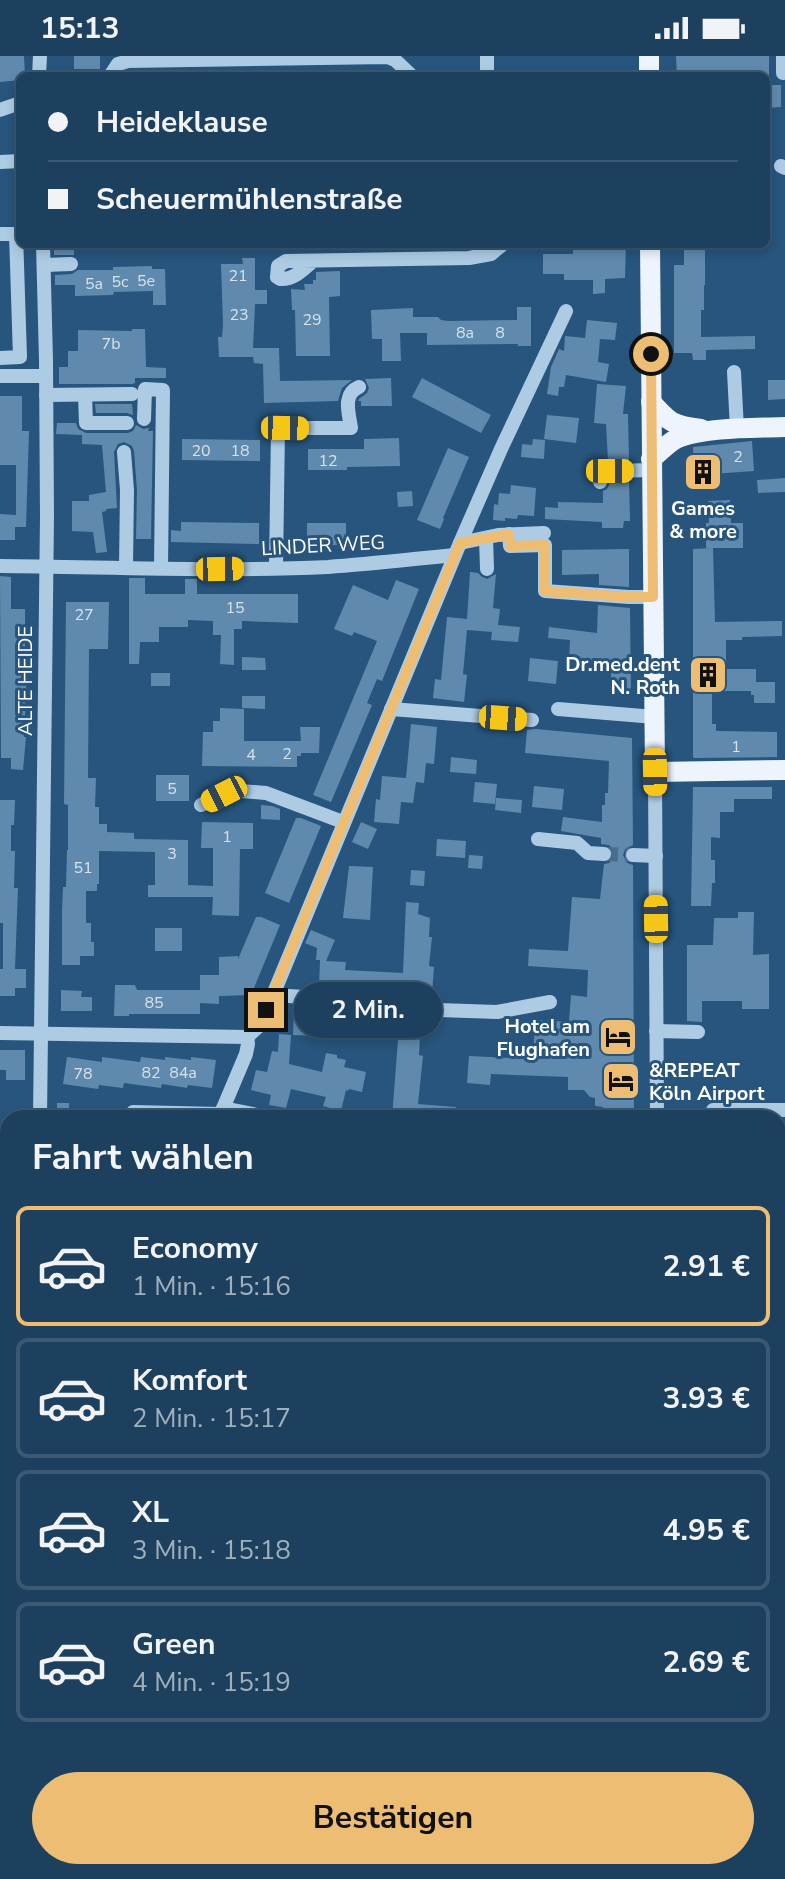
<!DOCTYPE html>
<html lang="de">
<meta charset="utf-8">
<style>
body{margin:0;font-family:"Nunito Sans",sans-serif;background:#2a4b67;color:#f1f3f6;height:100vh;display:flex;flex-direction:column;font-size:30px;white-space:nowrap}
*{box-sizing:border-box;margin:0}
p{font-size:26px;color:#a0afbc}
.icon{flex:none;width:44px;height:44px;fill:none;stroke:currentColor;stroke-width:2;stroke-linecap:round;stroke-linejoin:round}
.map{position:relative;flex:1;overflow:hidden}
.drawer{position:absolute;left:0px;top:1054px;width:786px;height:770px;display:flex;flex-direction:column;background:#1d405e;border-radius:24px 24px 0 0;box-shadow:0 4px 12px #0003,0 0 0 2px #3b5973}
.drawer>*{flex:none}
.banner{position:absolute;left:16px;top:16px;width:754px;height:176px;border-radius:12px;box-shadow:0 4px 12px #0003,0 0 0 2px #3b5973;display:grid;align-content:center;height:176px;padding:0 32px;background:#1d405e}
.end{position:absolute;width:36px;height:36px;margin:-18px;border:10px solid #ecbd73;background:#111;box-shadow:0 0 0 4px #111}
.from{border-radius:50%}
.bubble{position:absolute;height:56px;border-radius:28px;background:#1d405e;box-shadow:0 4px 12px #0003,0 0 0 2px #3b5973;font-size:26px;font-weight:700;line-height:56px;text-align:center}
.car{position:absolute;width:24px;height:48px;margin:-24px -12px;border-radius:10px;box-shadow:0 0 6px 2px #0007;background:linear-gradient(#f5c518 24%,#345 0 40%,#f5c518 0 76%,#345 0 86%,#f5c518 0)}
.banner b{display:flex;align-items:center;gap:28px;height:76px;font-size:30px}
.banner b+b{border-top:2px solid #3b5973}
.banner i{width:20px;height:20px;background:#f1f3f6}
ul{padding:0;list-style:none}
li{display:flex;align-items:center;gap:24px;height:120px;margin:0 16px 12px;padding:0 16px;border:4px solid #3b5973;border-radius:12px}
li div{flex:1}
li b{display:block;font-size:30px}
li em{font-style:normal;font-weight:700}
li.on{border-color:#ecbd73}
li>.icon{width:72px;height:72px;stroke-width:1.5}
h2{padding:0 32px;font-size:36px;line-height:96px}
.cta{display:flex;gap:16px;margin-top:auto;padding:16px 32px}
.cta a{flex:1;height:92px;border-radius:48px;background:#ecbd73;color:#111;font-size:32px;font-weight:700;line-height:92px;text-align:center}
.status{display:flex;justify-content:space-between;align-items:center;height:56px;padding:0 40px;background:#1d405e;direction:ltr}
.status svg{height:22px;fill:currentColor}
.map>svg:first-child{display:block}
.green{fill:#3b6f9a}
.building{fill:#608aad}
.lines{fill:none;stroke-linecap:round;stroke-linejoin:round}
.minor-tunnel{stroke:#476e90;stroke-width:14;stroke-dasharray:14 7;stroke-linecap:butt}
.minor{stroke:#adcce4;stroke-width:14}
.major{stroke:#edf4fd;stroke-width:20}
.route{stroke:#ecbd73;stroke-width:10}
.labels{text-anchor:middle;stroke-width:6;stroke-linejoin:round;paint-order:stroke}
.number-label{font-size:16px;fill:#d7e2ea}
.poi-label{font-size:20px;font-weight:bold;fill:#fff;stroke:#27557d;text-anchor:end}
.street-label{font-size:20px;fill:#fff;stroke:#27557d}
</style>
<div class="status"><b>15:13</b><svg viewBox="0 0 49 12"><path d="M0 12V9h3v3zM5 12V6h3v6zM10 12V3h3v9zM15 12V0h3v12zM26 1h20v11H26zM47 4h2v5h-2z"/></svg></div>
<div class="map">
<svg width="785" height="1823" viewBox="0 0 785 1823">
<rect width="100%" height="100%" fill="#27557d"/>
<polygon class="green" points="778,1515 785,1522 785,1823 597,1823 597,1816 778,1816"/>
<g class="building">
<polygon points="0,0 24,0 25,20 20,20 20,24 0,26"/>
<rect x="74" y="0" width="26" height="13"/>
<polygon points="676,0 769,0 769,20 677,20"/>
<polygon points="766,29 781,29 781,51 766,52"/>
<rect x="54" y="188" width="20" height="11"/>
<polygon points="602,188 626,188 625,222 605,223 605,237 593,238 593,224 564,224 564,218 543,218 543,198 573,198 573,192 602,191"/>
<polygon points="684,188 705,188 705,229 704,229 704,254 701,254 701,281 755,280 755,293 706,294 706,304 693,304 692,297 674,297 674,209 684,209"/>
<polygon points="242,202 255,202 255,234 267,234 267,248 255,248 253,292 279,292 280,325 352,324 342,332 338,345 264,347 263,308 254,307 253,301 219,301 218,281 222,281 223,269 221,208 243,208"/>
<polygon points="152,210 152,213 165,213 166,249 153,249 153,235 114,236 113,239 75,240 75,229 55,229 55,219 72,218 78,214 113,214 113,211"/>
<polygon points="340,215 340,240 329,241 330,300 296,300 295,254 292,254 291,233 305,234 304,228 313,228 313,224 316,224 316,216"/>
<polygon points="517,251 531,251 531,290 518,290 518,288 427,289 427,277 400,277 401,305 382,305 382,283 372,283 371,254 413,252 413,261 438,261 441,264 448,265 517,264"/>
<polygon points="587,264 617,267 615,284 600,283 598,306 609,308 606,326 566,319 564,331 559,331 558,340 547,338 551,311 559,293 564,295 565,280 585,282"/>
<polygon points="132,273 145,273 146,311 166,312 166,322 135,322 135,327 132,328 59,328 59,311 68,311 68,295 78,295 78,274 132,275"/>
<polygon points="391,322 392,350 361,350 361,345 358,345 359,343 367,337 369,332 365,323"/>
<polygon points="422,322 491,359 481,377 412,341"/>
<polygon points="768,324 785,324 785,343 768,344"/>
<polygon points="597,328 626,330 623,358 628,358 629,405 608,405 606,368 594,367"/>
<polygon points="0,340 22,340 22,375 29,375 26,471 15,471 15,484 0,484 0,458 16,459 16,409 0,409"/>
<polygon points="95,348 132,348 133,359 127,357 96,357"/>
<polygon points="547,359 579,362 576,387 544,383"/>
<polygon points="57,367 76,367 78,373 86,377 128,377 133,375 136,369 143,373 149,372 148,375 153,375 151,483 136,483 137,434 134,395 132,390 124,386 118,388 114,396 117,452 106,453 106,455 102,456 107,496 96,497 93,476 72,475 72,445 89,445 89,439 106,436 102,389 82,388 82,379 56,378"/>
<polygon points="399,382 400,410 347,411 347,414 308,414 308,393 364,393 364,383"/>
<polygon points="182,383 260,384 260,405 182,404"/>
<polygon points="533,383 545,384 544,403 521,401 522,388 532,389"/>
<polygon points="752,385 754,415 712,418 712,431 694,431 693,391"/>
<polygon points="448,392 469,401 443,462 444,463 440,473 417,464"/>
<polygon points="785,422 785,436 758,437 757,424"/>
<polygon points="611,425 629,425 630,465 624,465 623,472 602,472 602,466 545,463 545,451 558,452 558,446 603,447 603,435 607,433"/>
<polygon points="511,429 536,432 534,460 518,459 517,463 505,462 505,465 493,464 494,448 498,449 499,437 510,438"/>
<polygon points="412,435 413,450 398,451 397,436"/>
<polygon points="730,444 731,467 743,467 743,492 706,492 706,467 709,467 708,445"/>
<polygon points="181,466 259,467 259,488 171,486 171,474 181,475"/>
<rect x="307" y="467" width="39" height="22"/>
<polygon points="713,492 715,566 782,565 782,580 742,581 742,584 726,584 726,613 756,613 756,626 775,626 775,647 754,647 754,639 751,639 751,635 712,635 712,668 716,668 716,675 777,676 777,701 694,702 693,701 693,493"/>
<polygon points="629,493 629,531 599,529 599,518 562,519 562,494"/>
<polygon points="470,516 478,517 482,521 487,523 496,518 493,552 500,553 498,569 520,571 518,586 491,584 492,576 467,574 463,618 467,619 464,646 433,642 435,623 441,624 447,561 467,563"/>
<polygon points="0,520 11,521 11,553 25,553 25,612 27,612 24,681 26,681 23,714 11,713 11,702 1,702"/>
<polygon points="129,522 145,522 145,538 185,538 185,523 197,523 197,538 298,538 298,567 242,565 242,573 234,573 234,609 220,608 221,579 213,579 213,565 188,564 188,571 159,571 159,586 140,586 139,608 129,608"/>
<polygon points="396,524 419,533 382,625 377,623 367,647 372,649 331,746 313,739 377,585 354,576 352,580 334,573 353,529 388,544"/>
<polygon points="66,546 109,546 108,593 89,593 88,722 96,722 95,751 99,751 99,768 107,768 107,776 134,777 134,783 188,784 188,829 213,830 213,792 201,792 202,766 253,767 253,793 240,793 239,860 212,859 213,841 148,841 148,829 155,829 155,796 99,795 99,828 97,828 97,835 86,835 86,867 91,867 91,886 94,886 94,900 80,900 80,909 62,909 62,854 63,831 66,831 67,794 68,794 68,749 64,748"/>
<polygon points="598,549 630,552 631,637 611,637 611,609 569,606 570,584 548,582 549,571 597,577"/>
<polygon points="242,601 265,602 266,614 242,614"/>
<polygon points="530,602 558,605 556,628 528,625"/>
<rect x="151" y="617" width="19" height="13"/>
<polygon points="242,640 265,640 265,653 242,652"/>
<polygon points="220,652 244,653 244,685 301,685 300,671 320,671 319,697 301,697 301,700 297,700 297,711 202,710 203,676 213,676 213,665 220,665"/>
<polygon points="411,668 437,671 434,708 426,707 424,727 416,726 413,747 401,746 399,768 374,766 376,743 380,744 382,720 406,722"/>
<polygon points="536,673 632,682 633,789 625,793 623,799 627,807 633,809 634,1062 602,1062 603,1051 595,1050 595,1042 590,1041 584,1034 568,1034 568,1021 491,1018 490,1029 467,1027 469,1000 533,1003 535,964 569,966 571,939 587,941 588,914 528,910 529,893 568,895 572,841 600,843 604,808 609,807 613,803 613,793 609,789 601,788 601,782 561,775 563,761 602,766 602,749 605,749 605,737 608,737 609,705 525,697 527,674"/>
<polygon points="451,701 477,704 476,718 450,716"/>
<rect x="156" y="719" width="33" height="26"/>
<polygon points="475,726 497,728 495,748 473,746"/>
<polygon points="534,730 564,733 562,754 532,751"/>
<polygon points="693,731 772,731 772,743 734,743 734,756 720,756 720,782 711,781 711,804 715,804 715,827 712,827 711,850 691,850"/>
<polygon points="496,742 522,744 521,757 495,754"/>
<polygon points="0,744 15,744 14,769 11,769 11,795 15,795 14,832 18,832 15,913 26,913 26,932 15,932 15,940 0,940 0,913 3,913 3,867 0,867"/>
<polygon points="261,749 272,750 280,753 280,764 261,763"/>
<polygon points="296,762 301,762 321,770 289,847 265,837"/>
<polygon points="361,766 377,773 368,793 352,786"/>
<polygon points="437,783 466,785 465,802 436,800"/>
<polygon points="469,799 483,800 482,813 468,812"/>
<polygon points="349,810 373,811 370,864 343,862"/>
<polygon points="411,814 425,815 424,830 410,829"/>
<polygon points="406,846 419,847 418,858 430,862 429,881 432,881 429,910 434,911 432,938 407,937 407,929 356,926 345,926 344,933 319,932 320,904 316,904 317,892 305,887 311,874 335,884 326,905 346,906 345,914 403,917"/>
<polygon points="738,856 754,856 753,899 769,898 769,953 742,953 742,945 702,945 702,966 687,965 687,889 713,889 714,862 738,862"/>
<polygon points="256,861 261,861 280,869 251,939 219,940 219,948 200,947 200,958 129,958 129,960 114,960 115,929 135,929 137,934 200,934 200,919 219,919 219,901 238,900 238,903"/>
<rect x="155" y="872" width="27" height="23"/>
<polygon points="61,934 82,935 81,941 92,941 92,955 61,955"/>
<polygon points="294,951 320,952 319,980 293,979"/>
<polygon points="347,954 421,958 419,999 423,1000 418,1048 456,1051 455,1062 392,1062 398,984 346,981"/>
<polygon points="279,978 291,979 289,1008 322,1016 326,997 337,999 337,1002 346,1004 344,1011 366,1016 362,1036 349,1033 348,1035 346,1034 341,1055 323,1050 326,1041 291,1033 286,1052 269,1049 271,1039 251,1034 256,1014 267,1016 272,995 278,996"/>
<polygon points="0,994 25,994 25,1024 6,1024 6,1014 0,1014"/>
<polygon points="67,1001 102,1006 102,1001 140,1006 141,1001 165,1004 165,1001 191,1004 191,1001 216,1004 212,1032 188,1029 187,1032 162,1028 161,1032 124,1027 123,1032 99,1029 98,1033 63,1028"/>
<rect x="57" y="1047" width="12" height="15"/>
</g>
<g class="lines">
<polyline class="minor-tunnel" points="604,798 633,799"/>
<g class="minor">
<polyline points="487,0 487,20"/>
<polyline points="783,0 783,17"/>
<polyline points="39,20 40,0"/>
<polyline points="110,20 118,8 128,5 388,1 395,4 412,20"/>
<polyline points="0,54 20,47"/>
<polyline points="0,106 20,105"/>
<polyline points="781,110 785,112"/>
<polyline points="0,178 16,178 20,301 0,302"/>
<path d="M313,205C303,214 293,224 280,223L277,221L278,210L286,205L469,202L491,198L503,188"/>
<polyline points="45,209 71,208"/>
<polyline points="734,316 737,373"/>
<polyline points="0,320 46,320"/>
<polyline points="46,339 132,338"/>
<polyline points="85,339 86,367 127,367"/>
<polyline points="144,363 145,333 163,334 161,512"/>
<polyline points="124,396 127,434 126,512"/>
<polyline points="600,426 603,417 610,415 652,414"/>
<polyline points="509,478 510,490 545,489 545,535 629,541 653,541"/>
<polyline points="486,482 487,513"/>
<polyline points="460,487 498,479 544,477"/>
<path d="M0,510C109,511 219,516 328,511C371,508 413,503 455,499"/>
<path d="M276,512L278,372H351C349,357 342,338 359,331"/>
<polyline points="391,653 532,664"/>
<polyline points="558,653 655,661"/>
<polyline points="655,716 657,1062"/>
<polyline points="201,749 230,734 266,737 343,766"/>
<polyline points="538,783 577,787 588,797 604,798"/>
<polyline points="633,799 656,800"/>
<polyline points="273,939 430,949 438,954 497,956 550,946"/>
<polyline points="656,975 698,976"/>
<polyline points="0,977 247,981"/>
<polyline points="247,981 259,970 273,939 460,487 501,393 566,255"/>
<polyline points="223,1052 272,1062"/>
<polyline points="713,1054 785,1054"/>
<polyline points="133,1056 220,1058"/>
<polyline points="40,1062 47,460 46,304 43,188"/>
<polyline points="219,1062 246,998 248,988 247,981"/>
<polyline points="0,1130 8,1130"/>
<polyline points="778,1175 785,1175"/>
<polyline points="778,1267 785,1268"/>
<polyline points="778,1285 785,1283"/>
<polyline points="0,1311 8,1312"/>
<polyline points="778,1400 785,1400"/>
<polyline points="0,1607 8,1610"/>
<polyline points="0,1650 8,1653"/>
<polyline points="0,1758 8,1760"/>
<polyline points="0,1771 8,1772"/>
<polyline points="218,1816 237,1823"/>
<polyline points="420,1816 420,1823"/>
<polyline points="582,1816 582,1823"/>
<polyline points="1,1823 4,1821 8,1786"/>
<polyline points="190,1823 191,1816"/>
</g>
<g class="major">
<polyline points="649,0 649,20"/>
<polyline points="650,188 655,716 785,714"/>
<path d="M651,346C670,367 672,369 701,373"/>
<path d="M651,403C659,397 668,387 676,383C702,371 756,372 785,371"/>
</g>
</g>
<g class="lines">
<polyline class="route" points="266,954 460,487 509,478 510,490 545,489 545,535 629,541 653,541 651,298"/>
</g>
<defs>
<symbol id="building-square" viewBox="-11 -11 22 22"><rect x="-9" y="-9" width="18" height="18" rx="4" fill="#ecbd73" stroke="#27557d"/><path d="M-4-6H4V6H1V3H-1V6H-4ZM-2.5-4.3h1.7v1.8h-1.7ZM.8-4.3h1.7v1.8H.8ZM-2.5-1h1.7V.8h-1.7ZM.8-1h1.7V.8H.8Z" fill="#111"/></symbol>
<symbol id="hotel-square" viewBox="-11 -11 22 22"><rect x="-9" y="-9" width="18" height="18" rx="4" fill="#ecbd73" stroke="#27557d"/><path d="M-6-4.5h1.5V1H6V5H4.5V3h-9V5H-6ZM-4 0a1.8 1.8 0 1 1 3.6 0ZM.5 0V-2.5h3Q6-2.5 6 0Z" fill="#111"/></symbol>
</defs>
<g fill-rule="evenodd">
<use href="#building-square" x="681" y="394" width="44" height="44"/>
<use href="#building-square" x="686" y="597" width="44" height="44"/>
<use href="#hotel-square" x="596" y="959" width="44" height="44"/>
<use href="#hotel-square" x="599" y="1003" width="44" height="44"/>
</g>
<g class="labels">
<g class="number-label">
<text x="238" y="225">21</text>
<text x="146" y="230">5e</text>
<text x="120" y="231">5c</text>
<text x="94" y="233">5a</text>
<text x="239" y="264">23</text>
<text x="312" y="269">29</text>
<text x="465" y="282">8a</text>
<text x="500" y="282">8</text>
<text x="111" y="293">7b</text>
<text x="201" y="400">20</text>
<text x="240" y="400">18</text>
<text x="738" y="406">2</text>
<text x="328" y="410">12</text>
<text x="235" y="557">15</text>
<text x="84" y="564">27</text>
<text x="736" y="696">1</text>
<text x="287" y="703">2</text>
<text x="251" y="704">4</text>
<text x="172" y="738">5</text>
<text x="227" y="786">1</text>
<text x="172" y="803">3</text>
<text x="83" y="817">51</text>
<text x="154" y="952">85</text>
<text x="151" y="1022">82</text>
<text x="183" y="1022">84a</text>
<text x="83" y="1023">78</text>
</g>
<g class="poi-label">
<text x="703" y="459" text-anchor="middle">Games<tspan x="703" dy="23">&amp; more</tspan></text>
<text x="680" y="615">Dr.med.dent<tspan x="680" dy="23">N. Roth</tspan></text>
<text x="590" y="977">Hotel am<tspan x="590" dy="23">Flughafen</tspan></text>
<text x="649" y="1021" text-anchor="start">&amp;REPEAT<tspan x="649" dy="23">Köln Airport</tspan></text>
</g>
<g class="street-label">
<text transform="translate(323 489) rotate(-3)" y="7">LINDER WEG</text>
<text transform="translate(25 625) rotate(-90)" y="7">ALTE HEIDE</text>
</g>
</g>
</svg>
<i class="end from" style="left:651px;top:298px"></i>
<i class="end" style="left:266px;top:954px"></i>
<div class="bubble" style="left:294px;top:926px;width:148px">2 Min.</div>
<i class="car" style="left:285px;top:372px;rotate:91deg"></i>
<i class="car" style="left:610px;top:415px;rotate:90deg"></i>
<i class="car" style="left:220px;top:513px;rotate:89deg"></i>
<i class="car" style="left:503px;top:662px;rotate:94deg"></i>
<i class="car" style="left:655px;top:716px;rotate:179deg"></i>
<i class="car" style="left:224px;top:738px;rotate:243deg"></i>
<i class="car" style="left:656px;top:863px;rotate:359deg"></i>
<div class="banner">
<b><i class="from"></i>Heideklause</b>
<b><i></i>Scheuermühlenstraße</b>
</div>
<section class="drawer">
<h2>Fahrt wählen</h2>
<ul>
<li class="on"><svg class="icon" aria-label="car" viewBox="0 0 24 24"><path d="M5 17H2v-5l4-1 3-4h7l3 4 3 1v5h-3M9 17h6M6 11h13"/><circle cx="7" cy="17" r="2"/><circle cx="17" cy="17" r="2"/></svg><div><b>Economy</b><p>1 Min. · 15:16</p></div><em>2.91 €</em></li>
<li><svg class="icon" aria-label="car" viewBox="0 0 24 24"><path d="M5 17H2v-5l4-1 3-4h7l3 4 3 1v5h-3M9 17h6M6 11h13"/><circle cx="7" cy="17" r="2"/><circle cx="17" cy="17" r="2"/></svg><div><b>Komfort</b><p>2 Min. · 15:17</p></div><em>3.93 €</em></li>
<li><svg class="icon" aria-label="car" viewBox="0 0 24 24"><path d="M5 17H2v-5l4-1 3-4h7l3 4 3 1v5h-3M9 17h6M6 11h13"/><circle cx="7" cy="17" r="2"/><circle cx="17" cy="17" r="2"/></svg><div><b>XL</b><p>3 Min. · 15:18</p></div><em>4.95 €</em></li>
<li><svg class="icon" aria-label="car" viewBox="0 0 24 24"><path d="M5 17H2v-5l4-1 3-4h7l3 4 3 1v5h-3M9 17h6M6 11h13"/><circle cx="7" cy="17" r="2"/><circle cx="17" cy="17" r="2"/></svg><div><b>Green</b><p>4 Min. · 15:19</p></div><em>2.69 €</em></li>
</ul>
<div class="cta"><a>Bestätigen</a></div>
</section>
</div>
